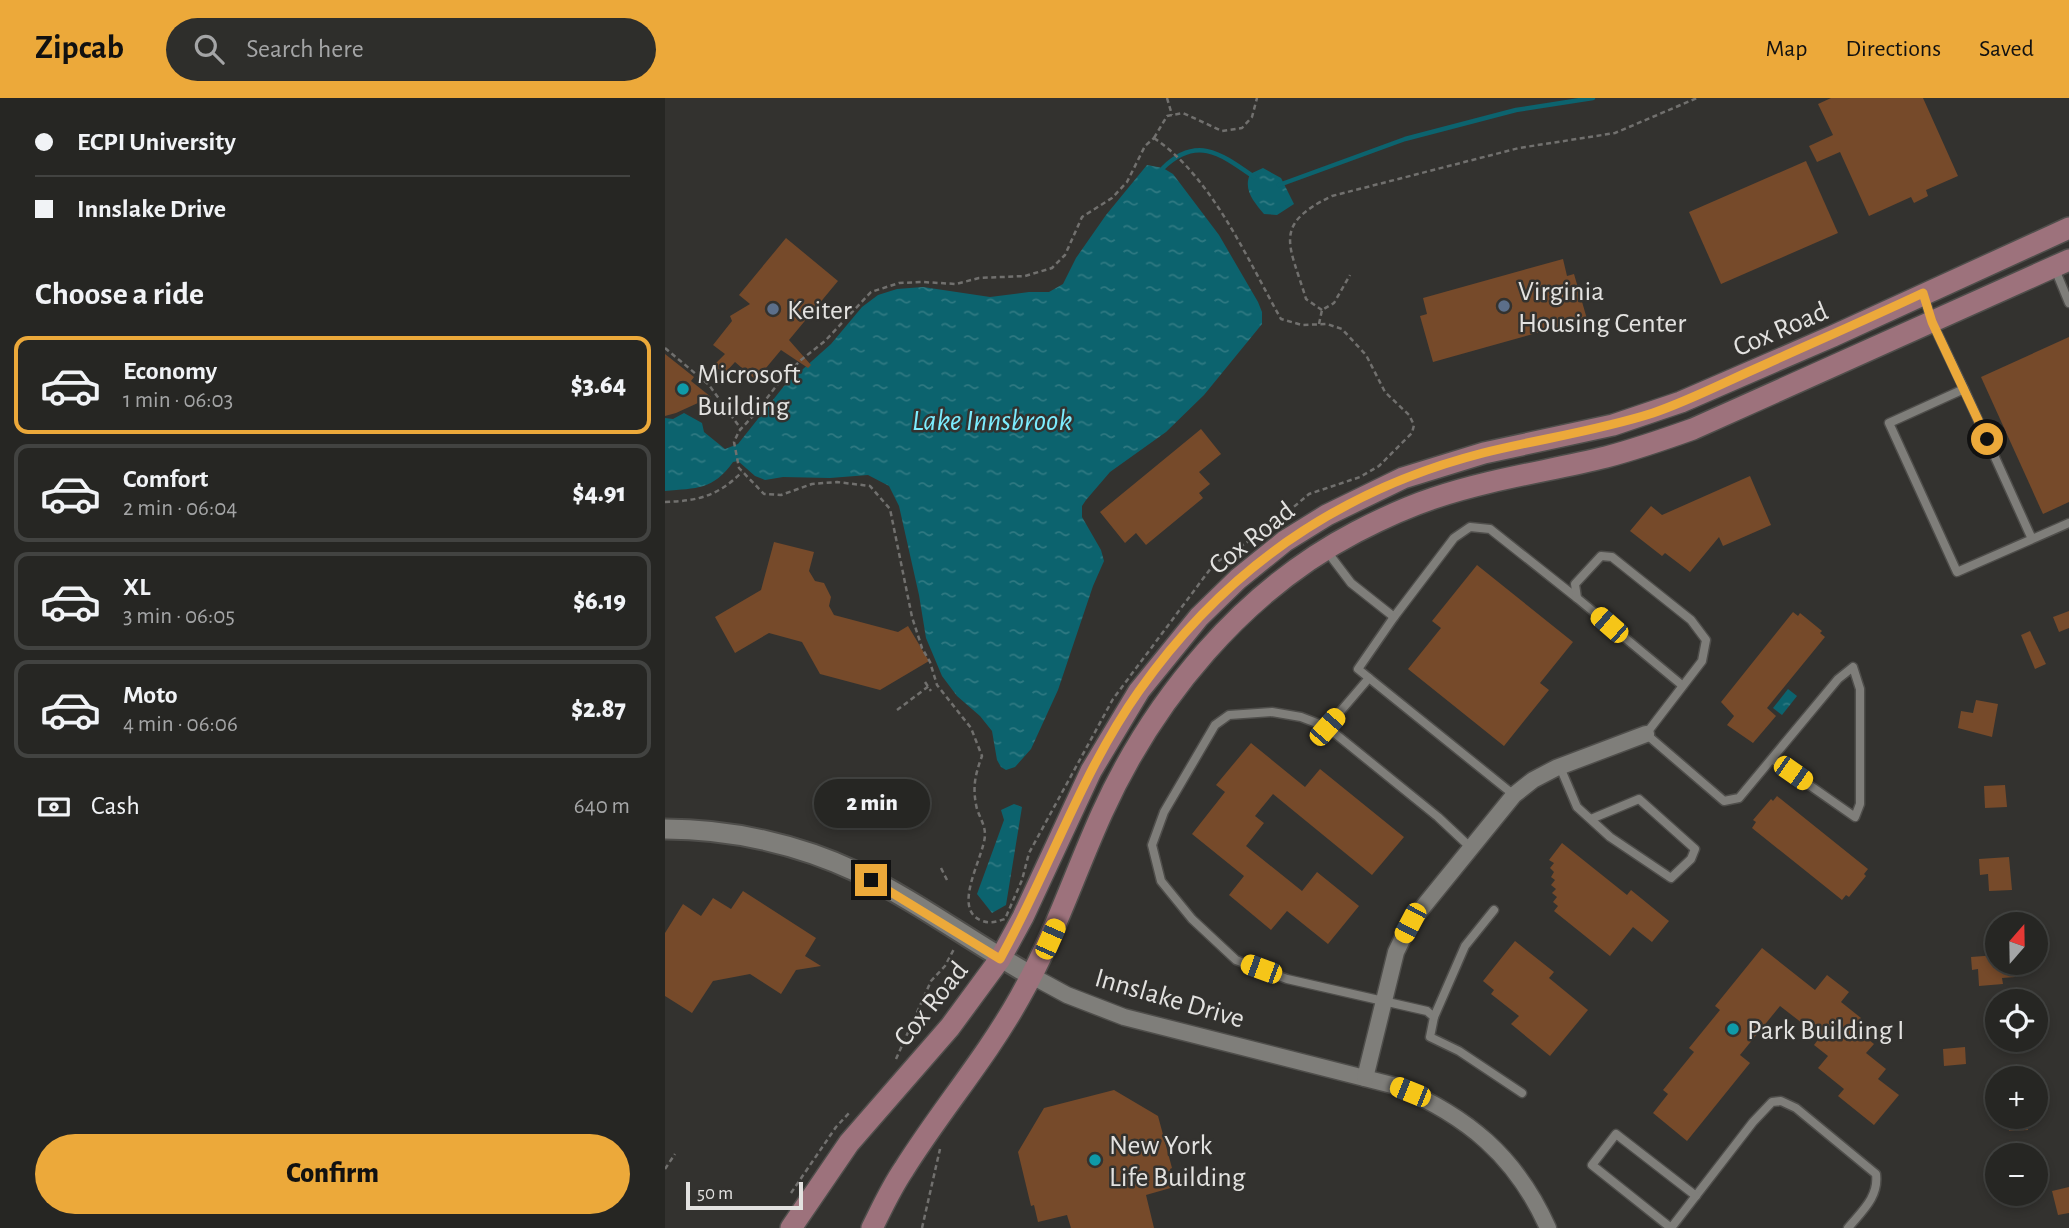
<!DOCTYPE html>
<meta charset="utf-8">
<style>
body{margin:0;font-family:"Alegreya Sans",sans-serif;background:#2e2e2b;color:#f1f3f6;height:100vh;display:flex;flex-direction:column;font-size:26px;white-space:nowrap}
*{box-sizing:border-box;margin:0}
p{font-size:23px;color:#a4a5a6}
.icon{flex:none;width:38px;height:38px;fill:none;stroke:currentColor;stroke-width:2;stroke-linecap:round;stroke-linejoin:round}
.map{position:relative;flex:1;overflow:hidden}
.drawer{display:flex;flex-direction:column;background:#262623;width:665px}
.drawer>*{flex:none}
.top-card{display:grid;align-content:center;height:154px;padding:0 35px;background:#262623}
.needle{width:46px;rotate:20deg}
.buttons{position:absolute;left:1320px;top:814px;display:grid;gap:14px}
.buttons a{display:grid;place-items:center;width:63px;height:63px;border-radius:50%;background:#262623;box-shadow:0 4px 10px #0003,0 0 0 2px #424341;font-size:35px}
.scale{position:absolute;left:21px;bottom:18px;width:117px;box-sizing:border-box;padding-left:7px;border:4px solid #e3e2e0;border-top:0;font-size:19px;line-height:24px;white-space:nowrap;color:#e3e2e0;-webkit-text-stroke:5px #33322f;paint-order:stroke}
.end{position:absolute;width:32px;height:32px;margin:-16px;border:9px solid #eca93a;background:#111;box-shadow:0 0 0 4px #111}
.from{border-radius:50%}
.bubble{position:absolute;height:49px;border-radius:24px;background:#262623;box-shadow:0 4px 10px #0003,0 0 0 2px #424341;font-size:23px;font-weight:800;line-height:49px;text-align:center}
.car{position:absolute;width:21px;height:42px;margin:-21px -10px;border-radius:9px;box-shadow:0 0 5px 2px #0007;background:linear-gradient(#f5c518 24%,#345 0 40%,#f5c518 0 76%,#345 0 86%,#f5c518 0)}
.top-card b{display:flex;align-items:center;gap:24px;height:66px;font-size:26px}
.top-card b+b{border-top:2px solid #424341}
.top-card i{width:18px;height:18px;background:#f1f3f6}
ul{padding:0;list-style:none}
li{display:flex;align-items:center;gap:21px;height:98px;margin:0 14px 10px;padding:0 21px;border:4px solid #424341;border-radius:14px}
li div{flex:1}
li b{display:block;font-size:26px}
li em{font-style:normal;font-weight:800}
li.active{border-color:#eca93a}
li>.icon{width:63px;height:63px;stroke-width:1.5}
h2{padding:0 35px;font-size:32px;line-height:84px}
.pay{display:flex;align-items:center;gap:18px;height:77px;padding:0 35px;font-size:26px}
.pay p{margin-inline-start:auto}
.button{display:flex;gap:14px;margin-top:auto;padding:14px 35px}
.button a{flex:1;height:80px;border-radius:42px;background:#eca93a;color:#111;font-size:28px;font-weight:800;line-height:80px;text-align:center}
header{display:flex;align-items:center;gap:42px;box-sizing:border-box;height:98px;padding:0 35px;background:#eca93a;color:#111}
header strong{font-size:33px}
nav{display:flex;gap:38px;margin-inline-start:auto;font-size:24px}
.search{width:490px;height:63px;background:#2e2e2b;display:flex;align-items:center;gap:18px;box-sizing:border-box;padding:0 24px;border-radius:38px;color:#a4a5a6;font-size:26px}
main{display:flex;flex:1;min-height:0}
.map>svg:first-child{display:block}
.water{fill:url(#water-ripples)}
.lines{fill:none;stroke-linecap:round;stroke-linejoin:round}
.stream{stroke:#0c636e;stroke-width:4.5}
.building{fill:#764a2a}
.service-casing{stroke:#4f4e4b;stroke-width:11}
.minor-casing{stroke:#4f4e4b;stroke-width:19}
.tertiary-casing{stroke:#4f4e4b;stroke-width:23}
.secondary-casing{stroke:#4f4e4b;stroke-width:24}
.path{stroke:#71706e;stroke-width:2.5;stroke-dasharray:5 3.5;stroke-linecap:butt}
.service{stroke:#7f7e7a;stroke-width:8}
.minor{stroke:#7f7e7a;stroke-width:16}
.tertiary{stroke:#7f7e7a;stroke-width:19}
.secondary{stroke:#9d727c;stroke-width:21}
.route{stroke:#eca93a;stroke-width:9}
.service-dot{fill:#5c6f8a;stroke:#33322f;stroke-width:2.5}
.culture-dot{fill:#0f9aa8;stroke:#33322f;stroke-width:2.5}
.labels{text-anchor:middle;stroke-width:5;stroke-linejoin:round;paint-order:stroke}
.poi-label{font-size:28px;fill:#e3e2e0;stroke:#33322f;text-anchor:start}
.street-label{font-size:28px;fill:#e3e2e0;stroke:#33322f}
.water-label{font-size:30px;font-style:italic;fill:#7cecfe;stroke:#33322f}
</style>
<header>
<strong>Zipcab</strong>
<div class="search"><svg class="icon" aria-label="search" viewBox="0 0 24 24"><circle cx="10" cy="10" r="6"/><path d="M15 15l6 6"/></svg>Search here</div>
<nav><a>Map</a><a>Directions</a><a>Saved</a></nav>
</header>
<main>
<section class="drawer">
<div class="top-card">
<b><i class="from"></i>ECPI University</b>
<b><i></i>Innslake Drive</b>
</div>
<h2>Choose a ride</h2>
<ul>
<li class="active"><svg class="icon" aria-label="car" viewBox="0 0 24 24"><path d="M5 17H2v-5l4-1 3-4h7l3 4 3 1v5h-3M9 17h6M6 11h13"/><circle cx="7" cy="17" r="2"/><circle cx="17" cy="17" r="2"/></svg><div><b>Economy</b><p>1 min · 06:03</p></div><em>$3.64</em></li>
<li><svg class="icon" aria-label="car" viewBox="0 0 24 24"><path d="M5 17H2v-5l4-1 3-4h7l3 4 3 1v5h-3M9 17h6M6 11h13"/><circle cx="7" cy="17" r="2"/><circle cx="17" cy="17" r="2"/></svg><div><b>Comfort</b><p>2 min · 06:04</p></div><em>$4.91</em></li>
<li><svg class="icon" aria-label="car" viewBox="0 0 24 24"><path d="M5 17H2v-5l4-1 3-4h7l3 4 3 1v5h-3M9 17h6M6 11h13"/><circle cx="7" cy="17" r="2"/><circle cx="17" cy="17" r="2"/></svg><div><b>XL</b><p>3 min · 06:05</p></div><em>$6.19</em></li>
<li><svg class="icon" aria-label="car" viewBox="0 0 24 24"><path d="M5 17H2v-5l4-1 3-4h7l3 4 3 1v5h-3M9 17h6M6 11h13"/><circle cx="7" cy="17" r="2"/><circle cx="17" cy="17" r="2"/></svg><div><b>Moto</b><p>4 min · 06:06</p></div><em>$2.87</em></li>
</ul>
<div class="pay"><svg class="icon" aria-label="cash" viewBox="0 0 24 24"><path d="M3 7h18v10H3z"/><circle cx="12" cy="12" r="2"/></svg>Cash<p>640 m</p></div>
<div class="button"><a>Confirm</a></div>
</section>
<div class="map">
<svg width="1404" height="1130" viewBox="0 0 1404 1130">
<defs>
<pattern id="water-ripples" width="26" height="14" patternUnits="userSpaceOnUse" patternTransform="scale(1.75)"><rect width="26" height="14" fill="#0c636e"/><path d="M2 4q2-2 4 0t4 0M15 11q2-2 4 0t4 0" fill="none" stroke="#2f7982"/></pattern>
</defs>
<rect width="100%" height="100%" fill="#33322f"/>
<g class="water">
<path d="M482,67L498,70L508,76L554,137L593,204L597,214V226L539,297L501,334L445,374L421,402L417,408V419L436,452L439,463L428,488L393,592L366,651L350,669L341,672L336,669L332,662L327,633L315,618L292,598L277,578L261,540L254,497L234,408L224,388L203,377L165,380L118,379L100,382L90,378L73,363L68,364C48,392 32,390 0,393V320L8,321L19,315L37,325L39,334L60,351L73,346L119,288L166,246L197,209L213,197L232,191L258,189L325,199L364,194H384L398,186L411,160L441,117Z"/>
<path d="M598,70L616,80L629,106L612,117L599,116C589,104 578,92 585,76Z"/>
<polygon points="1123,591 1132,598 1117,617 1108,610"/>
<polygon points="349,706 357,709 341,807 327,815 312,796 339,722 336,712"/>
</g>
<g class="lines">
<g class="stream">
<path d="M498,70C532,37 556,56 589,79"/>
<polyline points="614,87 740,41 851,12 928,0"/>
</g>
</g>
<g class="building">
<polygon points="1166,0 1258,0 1293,78 1261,92 1263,98 1249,105 1246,99 1204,118 1175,54 1152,64 1144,48 1168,37 1153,6"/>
<polygon points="1141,63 1173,135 1056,186 1024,114"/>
<polygon points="121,140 173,183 124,242 146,267 143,270 116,252 91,282 70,264 59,276 49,267 60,256 48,247 67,223 65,218 85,206 74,197"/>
<polygon points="898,161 902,178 909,176 922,221 768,264 755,218 762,216 758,200"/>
<polygon points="1404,239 1404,404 1378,416 1316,279"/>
<polygon points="0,256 29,279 26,283 46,299 11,315 0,318"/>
<polygon points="536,331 556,356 534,374 545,386 534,395 538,400 481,447 471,435 460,445 435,414"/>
<polygon points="1085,378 1106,427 1058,448 1054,439 1025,474 1000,455 997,458 965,433 986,408 997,417"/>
<polygon points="109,444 149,454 144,473 150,483 159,485 166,499 164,508 169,517 233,534 243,528 264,563 215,592 155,576 137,544 104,535 70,555 50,519 96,492"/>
<polygon points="812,467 908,544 875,585 884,592 839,648 743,571 776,530 767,523"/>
<polygon points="1404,513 1404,530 1394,534 1388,519"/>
<polygon points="1128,514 1133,518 1135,515 1157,533 1155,535 1160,539 1102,610 1111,618 1088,645 1062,627 1069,618 1056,604"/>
<polygon points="1365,533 1381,566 1370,571 1356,537"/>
<polygon points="1311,602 1333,606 1327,639 1293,630 1296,613 1308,615"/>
<polygon points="586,645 640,689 655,671 739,739 707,777 608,696 590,718 599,725 581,748 637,793 652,774 694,808 663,846 622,813 606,832 564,797 579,778 527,736 560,694 551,687"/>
<polygon points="1340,687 1342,709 1320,710 1319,688"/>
<polygon points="1112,698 1203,771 1199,776 1201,778 1184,799 1181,797 1177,802 1087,730 1091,724 1088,722 1106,701 1108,703"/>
<polygon points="897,745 962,797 966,792 1004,823 987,844 968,829 945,858 889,813 893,808 888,804 892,799 887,795 891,791 886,787 890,782 886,779 889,774 885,770 889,765 884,762"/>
<polygon points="1344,759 1347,792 1324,793 1323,776 1315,777 1314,761"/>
<polygon points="78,793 151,840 140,858 156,868 131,872 116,896 85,876 48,883 27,915 0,898 0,835 18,806 36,818 48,800 66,811"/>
<polygon points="850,843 889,874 884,880 923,912 885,958 846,926 854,918 826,896 829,892 818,883"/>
<polygon points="1097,850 1150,892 1162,877 1184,894 1176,904 1196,920 1189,930 1209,946 1201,955 1221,971 1213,981 1234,997 1209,1027 1173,998 1179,991 1153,970 1163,958 1149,947 1155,939 1115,908 1075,957 1085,965 1022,1043 988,1015 1003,996 998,992 1029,954 1024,950 1055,912 1050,908"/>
<polygon points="1332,857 1332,864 1348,864 1350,879 1337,880 1338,886 1314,888 1313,871 1307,872 1306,859"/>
<polygon points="1300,949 1301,966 1279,968 1278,951"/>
<polygon points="449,992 493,1018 507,1070 505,1071 509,1089 481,1097 489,1130 406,1130 402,1117 373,1124 369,1107 366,1108 353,1054 379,1010"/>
<polygon points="1343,1018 1362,1018 1363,1032 1344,1033"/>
<polygon points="1404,1089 1404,1115 1393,1117 1387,1093"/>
</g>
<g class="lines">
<defs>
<g id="service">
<polyline points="1390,171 1404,205"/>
<polyline points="1259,198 1267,224 1299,291"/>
<polyline points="1367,441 1299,291 1224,325 1292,474 1404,425"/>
<polyline points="661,452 686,485 729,519 789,440 805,429 825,431 912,500"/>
<polyline points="704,580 693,571 729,519"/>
<polyline points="1018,588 912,500 910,486 936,458 947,459 1026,522 1041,542 1037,563 981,636 1059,703 1074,700 1173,581 1188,569 1195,591 1195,706 1190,719 1107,661"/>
<polyline points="662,629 704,580 849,697"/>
<polyline points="895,669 912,709 945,739 1006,780 1026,761 1030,751 974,701 926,721"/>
<polyline points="805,749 773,719 662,629 636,619 607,614 564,617 550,627 499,714 487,747 496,783 527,821 571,862 622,881 762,913 769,919 765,939 794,953 857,995"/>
<polyline points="769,919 800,848 829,812"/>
<path d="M1006,1130L1088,1024L1107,1004L1116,1003L1131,1010L1211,1076C1214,1099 1197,1113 1183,1130"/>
<polyline points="1006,1130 927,1067 951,1036 1031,1098"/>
</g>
<g id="minor">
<path d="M367,878L402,897L459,919L731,988C802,1018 851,1058 883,1130"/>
<polyline points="700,980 731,854 745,825 849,697 868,682 891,670 981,636"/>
</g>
<path id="tertiary" d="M0,731C65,731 133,746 192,774C253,804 308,845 367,878"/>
<g id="secondary">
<polyline points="126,1130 184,1045 285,929 335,861 358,819 426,673 474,593 534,519 573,481 620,443 662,417 738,380 819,355 948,327 1016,304 1168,238 1404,130"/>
<path d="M207,1130C217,1110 226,1090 239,1071C276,1012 321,960 355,899C389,839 409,777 437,715C489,600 578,493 691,434C716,421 742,409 769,400C825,381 884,373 941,359C971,351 1000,341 1028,331L1404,162"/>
</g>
</defs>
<use href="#service" class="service-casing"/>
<use href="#minor" class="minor-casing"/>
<use href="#tertiary" class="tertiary-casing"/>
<use href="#secondary" class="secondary-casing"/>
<g class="path">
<polyline points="502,0 507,17"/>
<path d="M489,40C548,80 582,161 616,221L637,227L662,226L677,231L701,257L720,294L744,317L749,327L747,335L714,368L695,379L644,396L605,429L549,466L448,601L364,755L357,782L340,821C331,824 324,826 315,822C287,809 319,759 320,737C320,727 315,720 312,711C307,690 310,677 317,658L306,630L272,587L265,564L257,550L247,519L225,411L205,388L172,384L147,386L116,397L99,396L74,370L69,344L74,333L88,318L116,282L136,262L160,243L206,194L234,185L257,184L291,186L314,180L360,178L387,170L400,157L417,119L447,100L462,84L480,48Z"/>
<polyline points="489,40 502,18 518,15 557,33 577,30 587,19 592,0"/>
<path d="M657,212L641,201C625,147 606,127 667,98L854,50L950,35L1032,0"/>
<polyline points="654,226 657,212 669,205 685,177"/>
<polyline points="0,250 44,287 76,331"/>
<path d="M0,404C33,403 53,398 77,374"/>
<polyline points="260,584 266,593"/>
<polyline points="232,612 264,588"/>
<polyline points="276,770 282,782"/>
<polyline points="231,961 266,883 280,868 289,851"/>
<polyline points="0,1071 10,1056"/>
<polyline points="126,1095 171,1029 185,1014"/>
<polyline points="257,1130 275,1051"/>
</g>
<use href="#service" class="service"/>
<use href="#minor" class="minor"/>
<use href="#tertiary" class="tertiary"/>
<use href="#secondary" class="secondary"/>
</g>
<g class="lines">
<path class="route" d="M206,782L335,861C384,773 416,675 474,593C559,472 674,392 818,355C874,341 932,333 988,315C1026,302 1062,283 1099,267C1152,243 1205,220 1258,195L1267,224L1322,341"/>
</g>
<g class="service-dot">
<circle cx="839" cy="208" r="7"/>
<circle cx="108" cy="211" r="7"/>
</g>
<g class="culture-dot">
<circle cx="18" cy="291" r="7"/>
<circle cx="1068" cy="931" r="7"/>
<circle cx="430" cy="1062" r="7"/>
</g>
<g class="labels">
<g class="poi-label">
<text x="853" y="202">Virginia<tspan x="853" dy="32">Housing Center</tspan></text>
<text x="122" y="221">Keiter</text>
<text x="32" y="285">Microsoft<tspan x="32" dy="32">Building</tspan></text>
<text x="1082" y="941">Park Building I</text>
<text x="444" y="1056">New York<tspan x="444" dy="32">Life Building</tspan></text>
</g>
<g class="street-label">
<text transform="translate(1115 230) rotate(-23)" y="10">Cox Road</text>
<text transform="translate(586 439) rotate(-38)" y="10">Cox Road</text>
<text transform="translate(505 899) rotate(16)" y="10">Innslake Drive</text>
<text transform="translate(265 905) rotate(-51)" y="10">Cox Road</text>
</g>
<g class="water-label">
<text x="327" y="332">Lake Innsbrook</text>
</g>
</g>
</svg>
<div class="buttons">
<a><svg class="needle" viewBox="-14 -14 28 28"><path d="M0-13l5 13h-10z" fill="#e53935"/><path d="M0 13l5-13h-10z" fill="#a4a5a6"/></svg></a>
<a><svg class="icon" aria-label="locate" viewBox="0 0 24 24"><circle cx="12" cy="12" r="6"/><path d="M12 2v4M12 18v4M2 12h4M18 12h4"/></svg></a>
<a>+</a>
<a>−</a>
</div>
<div class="scale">50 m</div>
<i class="end from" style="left:1322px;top:341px"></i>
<i class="end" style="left:206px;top:782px"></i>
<div class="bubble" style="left:149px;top:681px;width:116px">2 min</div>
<i class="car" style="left:944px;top:527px;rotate:311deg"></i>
<i class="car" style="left:662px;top:629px;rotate:41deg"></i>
<i class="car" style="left:1128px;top:675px;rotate:125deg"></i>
<i class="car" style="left:745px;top:825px;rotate:208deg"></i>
<i class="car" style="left:385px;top:841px;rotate:24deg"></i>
<i class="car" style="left:596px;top:871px;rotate:290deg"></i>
<i class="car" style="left:745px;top:994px;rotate:292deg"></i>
</div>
</main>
